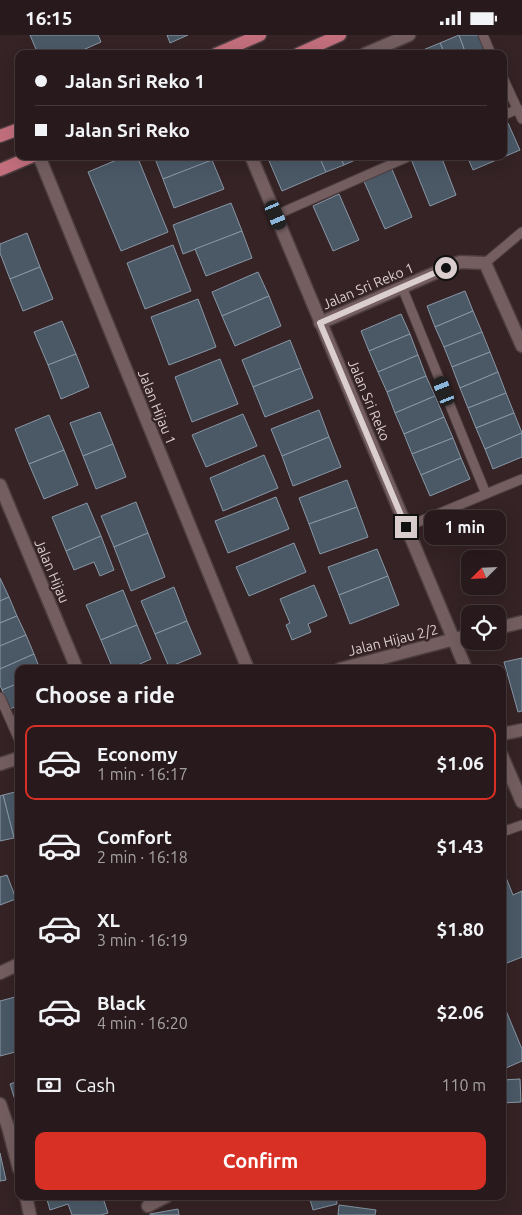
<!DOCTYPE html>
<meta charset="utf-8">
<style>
body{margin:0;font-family:Ubuntu,sans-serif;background:#302325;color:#f1f3f6;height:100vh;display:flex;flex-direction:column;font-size:19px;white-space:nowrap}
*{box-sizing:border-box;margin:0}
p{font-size:16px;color:#a5a1a3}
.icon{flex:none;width:28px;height:28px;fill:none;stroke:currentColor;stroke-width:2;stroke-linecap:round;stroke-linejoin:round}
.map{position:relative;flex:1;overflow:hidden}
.panel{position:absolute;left:15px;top:630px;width:491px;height:535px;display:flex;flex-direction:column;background:#281a1c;border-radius:10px;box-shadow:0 5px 20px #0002,0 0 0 1px #44383b}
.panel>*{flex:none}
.banner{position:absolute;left:15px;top:15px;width:492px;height:110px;border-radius:10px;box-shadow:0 5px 20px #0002,0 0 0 1px #44383b;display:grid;align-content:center;height:110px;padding:0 20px;background:#281a1c}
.needle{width:32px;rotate:246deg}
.buttons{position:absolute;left:461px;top:515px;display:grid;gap:10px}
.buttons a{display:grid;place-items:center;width:45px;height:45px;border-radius:10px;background:#281a1c;box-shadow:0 5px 20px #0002,0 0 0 1px #44383b;font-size:25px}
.end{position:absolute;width:22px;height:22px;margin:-11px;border:6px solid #dbcecf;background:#111;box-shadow:0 0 0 2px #111}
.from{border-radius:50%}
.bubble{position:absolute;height:35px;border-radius:10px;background:#281a1c;box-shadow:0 5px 20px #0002,0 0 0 1px #44383b;font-size:16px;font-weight:600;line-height:35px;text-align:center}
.car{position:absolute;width:15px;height:30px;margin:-15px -8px;border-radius:6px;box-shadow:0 0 4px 1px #0007;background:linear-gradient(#222 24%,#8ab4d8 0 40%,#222 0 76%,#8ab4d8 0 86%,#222 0)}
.banner b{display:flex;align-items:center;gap:18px;height:48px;font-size:19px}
.banner b+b{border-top:1px solid #44383b}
.banner i{width:12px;height:12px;background:#f1f3f6}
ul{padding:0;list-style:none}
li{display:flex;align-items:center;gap:15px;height:75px;margin:0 10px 8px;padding:0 10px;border:2px solid transparent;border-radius:10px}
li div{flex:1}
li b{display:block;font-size:19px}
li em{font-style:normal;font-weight:600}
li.active{border-color:#d93025}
li>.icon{width:45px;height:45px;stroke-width:1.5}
h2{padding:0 20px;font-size:22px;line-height:60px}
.pay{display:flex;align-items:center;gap:12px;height:55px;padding:0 20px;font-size:19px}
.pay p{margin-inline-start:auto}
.cta{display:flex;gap:10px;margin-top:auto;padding:10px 20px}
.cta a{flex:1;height:58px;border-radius:10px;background:#d93025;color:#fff;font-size:20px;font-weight:600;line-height:58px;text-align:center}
.status{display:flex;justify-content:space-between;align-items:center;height:35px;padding:0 25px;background:#281a1c;direction:ltr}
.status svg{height:14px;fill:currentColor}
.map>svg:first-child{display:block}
.building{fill:#4b5967;stroke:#8897a6}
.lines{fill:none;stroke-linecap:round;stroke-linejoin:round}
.lane-casing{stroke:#4e3e40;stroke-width:11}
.street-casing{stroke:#4e3e40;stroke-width:15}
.primary-casing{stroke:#4e3e40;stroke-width:15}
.lane{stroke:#745e60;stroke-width:9}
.street{stroke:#745e60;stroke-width:12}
.primary{stroke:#c36f7d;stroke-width:12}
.route{stroke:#dbcecf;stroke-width:6}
.labels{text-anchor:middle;stroke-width:4.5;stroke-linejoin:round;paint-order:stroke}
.street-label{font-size:14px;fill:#dbcecf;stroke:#352325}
</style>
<div class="status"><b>16:15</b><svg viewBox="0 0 49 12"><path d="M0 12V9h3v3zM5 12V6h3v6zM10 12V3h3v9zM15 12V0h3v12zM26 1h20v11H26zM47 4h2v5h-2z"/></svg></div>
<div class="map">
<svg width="522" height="1180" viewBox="0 0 522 1180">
<rect width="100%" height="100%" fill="#352325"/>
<g class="building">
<polygon points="30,0 98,0 101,7 74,19 38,19"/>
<polygon points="167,0 188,0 170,8"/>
<polygon points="459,0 466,19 445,19 440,8"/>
<polygon points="459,0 479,0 487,19 466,19"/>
<polygon points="440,8 445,19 424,19 423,15"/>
<polygon points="508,88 520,115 473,135 467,121 504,121 504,90"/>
<polygon points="126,121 137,121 168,197 121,216 88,137"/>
<polygon points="154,121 211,121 212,125 163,144"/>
<polygon points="267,121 319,121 326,137 282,156"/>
<polygon points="319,121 340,121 344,130 326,137"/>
<polygon points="340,121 362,121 362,122 344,130"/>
<polygon points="417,121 441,121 456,160 430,171 411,124"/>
<polygon points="212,125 224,154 174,173 163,144"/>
<polygon points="391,132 412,182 385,194 363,144"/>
<polygon points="339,159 359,205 333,216 313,171"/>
<polygon points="231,168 242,196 183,219 173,190"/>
<polygon points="242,196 252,223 206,241 195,214"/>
<polygon points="27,198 40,232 10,244 0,218 0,209"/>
<polygon points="173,210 191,256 145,274 127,228"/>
<polygon points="40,232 53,264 23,276 10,244"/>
<polygon points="258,237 269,261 222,281 212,257"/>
<polygon points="465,256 473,276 435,292 427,271"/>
<polygon points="269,261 281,291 235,311 222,281"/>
<polygon points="198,264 216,312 169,330 151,282"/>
<polygon points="473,276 482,297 444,312 435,292"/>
<polygon points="401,279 410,299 369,316 361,296"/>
<polygon points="62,286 76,319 48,330 34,297"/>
<polygon points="482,297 490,317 452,332 444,312"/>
<polygon points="410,299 418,320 378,337 369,316"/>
<polygon points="290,305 301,333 253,352 242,325"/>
<polygon points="490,317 498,337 460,353 452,332"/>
<polygon points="76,319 89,352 61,364 48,330"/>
<polygon points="418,320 426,341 387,357 378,337"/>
<polygon points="220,324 238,369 192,387 175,342"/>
<polygon points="301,333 313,363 265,382 253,352"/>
<polygon points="498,337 506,358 468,373 460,353"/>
<polygon points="426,341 435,361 395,378 387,357"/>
<polygon points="506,358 514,378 476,393 468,373"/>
<polygon points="435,361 444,382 404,399 395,378"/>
<polygon points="319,375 329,402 282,421 271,394"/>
<polygon points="100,377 113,409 83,421 70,388"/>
<polygon points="514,378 522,398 485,414 476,393"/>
<polygon points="243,379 257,411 206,432 192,400"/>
<polygon points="49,380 64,415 29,429 15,394"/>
<polygon points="444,382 453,403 412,419 404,399"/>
<polygon points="522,398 522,422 493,434 485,414"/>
<polygon points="329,402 341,432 293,451 282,421"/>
<polygon points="453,403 461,423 421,440 412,419"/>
<polygon points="113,409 126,442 96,454 83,421"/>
<polygon points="64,415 78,450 44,464 29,429"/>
<polygon points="264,420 278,453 223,476 210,443"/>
<polygon points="461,423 470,444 430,461 421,440"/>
<polygon points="347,445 357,472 309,489 299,463"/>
<polygon points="276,462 289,494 228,518 215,486"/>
<polygon points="136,467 148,498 114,512 101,481"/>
<polygon points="87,468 101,501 66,516 52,482"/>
<polygon points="357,472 368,502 320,519 309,489"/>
<polygon points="148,498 165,542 131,556 114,512"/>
<polygon points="101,501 114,535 100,541 94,527 74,535 66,516"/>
<polygon points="294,508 306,537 249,561 236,532"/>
<polygon points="377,514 388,541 339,560 328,532"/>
<polygon points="388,541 399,570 350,589 339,560"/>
<polygon points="0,543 9,562 0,566"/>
<polygon points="314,550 327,581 308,589 311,597 292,605 286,590 290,588 280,564"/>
<polygon points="174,552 187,586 155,599 141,566"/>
<polygon points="123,555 137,590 101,605 86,570"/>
<polygon points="9,562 17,581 0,588 0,566"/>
<polygon points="17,581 26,600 0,611 0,588"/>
<polygon points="187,586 201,619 169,632 155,599"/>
<polygon points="137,590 151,624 129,634 113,634 101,605"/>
<polygon points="26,600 34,619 0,634 0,611"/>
<polygon points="34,619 40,634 19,634 19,648 2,655 0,650 0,634"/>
<polygon points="522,623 522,676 518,677 504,627"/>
<polygon points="19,648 19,670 10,674 2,655"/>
<polygon points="19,756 19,801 14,803 3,760"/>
<polygon points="3,760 14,803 0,806 0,761"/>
<polygon points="7,840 16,864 0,870 0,842"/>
<polygon points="505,840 513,860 522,856 522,922 502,930 502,841"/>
<polygon points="19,961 19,1016 0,1021 0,966"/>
<polygon points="502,966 522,1014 522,1026 506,1033 502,1024"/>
<polygon points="520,1044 521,1067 502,1068 502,1045"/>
<polygon points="19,1046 19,1078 10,1049"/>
<polygon points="0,1118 6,1145 0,1146"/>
<polygon points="46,1161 94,1161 96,1165 103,1163 108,1178 101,1180 72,1180 68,1169 50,1175"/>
<polygon points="309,1161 336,1161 337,1169 313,1175"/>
<polygon points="339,1170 376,1175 375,1180 338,1180"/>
<polygon points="178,1174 179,1180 150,1180 150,1179"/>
</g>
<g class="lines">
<defs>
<g id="lane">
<polyline points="483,0 491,19"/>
<polyline points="504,45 522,84"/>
<polyline points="504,80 518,74"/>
<polyline points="276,180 410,121"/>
<polyline points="485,228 522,197"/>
<polyline points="402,252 486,459"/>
<polyline points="406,492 522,444"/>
<polyline points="0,662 19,705"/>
<polyline points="502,797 522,790"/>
</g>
<g id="street">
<polyline points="365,19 409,0"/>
<polyline points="39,121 248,634"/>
<polyline points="251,121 466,634"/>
<polyline points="320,288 460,227 485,228 522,311"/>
<polyline points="0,450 77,634"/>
<polyline points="498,593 522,587"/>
<polyline points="340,634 470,600"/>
<polyline points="502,699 522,695"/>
<polyline points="502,721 522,767"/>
<polyline points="0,729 19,723"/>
<polyline points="0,938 19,929"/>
<polyline points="0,1069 8,1092 19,1134"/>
<polyline points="26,1161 30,1180"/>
<polyline points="148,1171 167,1161"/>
</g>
<g id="primary">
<polyline points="216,19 260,0"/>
<polyline points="298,19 340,0"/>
<polyline points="0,101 19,94"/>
<polyline points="0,135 33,121"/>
</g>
</defs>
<use href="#lane" class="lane-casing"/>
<use href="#street" class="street-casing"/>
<use href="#primary" class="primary-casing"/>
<use href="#lane" class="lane"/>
<use href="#street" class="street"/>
<use href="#primary" class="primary"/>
</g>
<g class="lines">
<polyline class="route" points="406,492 320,288 446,233"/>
</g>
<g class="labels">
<g class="street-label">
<text transform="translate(368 251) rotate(-23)" y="5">Jalan Sri Reko 1</text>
<text transform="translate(369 365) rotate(67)" y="5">Jalan Sri Reko</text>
<text transform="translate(157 372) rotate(68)" y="5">Jalan Hijau 1</text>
<text transform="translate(52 536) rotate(67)" y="5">Jalan Hijau</text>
<text transform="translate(393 605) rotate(-14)" y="5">Jalan Hijau 2/2</text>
</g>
</g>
</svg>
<div class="buttons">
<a><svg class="needle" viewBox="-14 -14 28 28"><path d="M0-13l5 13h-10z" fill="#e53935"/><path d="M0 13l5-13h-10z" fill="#a5a1a3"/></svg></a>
<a><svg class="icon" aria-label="locate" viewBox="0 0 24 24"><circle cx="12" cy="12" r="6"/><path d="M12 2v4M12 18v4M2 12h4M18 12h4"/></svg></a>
</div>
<i class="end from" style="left:446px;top:233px"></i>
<i class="end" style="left:406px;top:492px"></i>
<div class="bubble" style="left:424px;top:475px;width:82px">1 min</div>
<i class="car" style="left:276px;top:180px;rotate:157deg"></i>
<i class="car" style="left:444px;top:356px;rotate:338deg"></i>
<div class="banner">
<b><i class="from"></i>Jalan Sri Reko 1</b>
<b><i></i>Jalan Sri Reko</b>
</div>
<section class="panel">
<h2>Choose a ride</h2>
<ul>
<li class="active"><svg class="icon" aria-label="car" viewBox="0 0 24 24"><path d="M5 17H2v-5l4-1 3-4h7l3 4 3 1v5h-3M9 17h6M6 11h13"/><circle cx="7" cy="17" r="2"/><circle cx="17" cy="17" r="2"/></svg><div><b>Economy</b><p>1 min · 16:17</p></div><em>$1.06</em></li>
<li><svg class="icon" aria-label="car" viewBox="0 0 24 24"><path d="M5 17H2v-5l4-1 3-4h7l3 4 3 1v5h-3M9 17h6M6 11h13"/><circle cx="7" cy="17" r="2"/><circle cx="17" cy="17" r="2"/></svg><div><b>Comfort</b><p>2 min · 16:18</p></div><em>$1.43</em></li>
<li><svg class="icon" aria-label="car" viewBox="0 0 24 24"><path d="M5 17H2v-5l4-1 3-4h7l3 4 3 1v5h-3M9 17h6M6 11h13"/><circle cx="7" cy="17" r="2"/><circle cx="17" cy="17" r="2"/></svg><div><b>XL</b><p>3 min · 16:19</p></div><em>$1.80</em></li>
<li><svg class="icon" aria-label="car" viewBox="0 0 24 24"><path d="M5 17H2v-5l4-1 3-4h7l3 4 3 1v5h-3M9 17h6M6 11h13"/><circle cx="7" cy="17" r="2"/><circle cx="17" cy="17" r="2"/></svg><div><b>Black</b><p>4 min · 16:20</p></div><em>$2.06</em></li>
</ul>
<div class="pay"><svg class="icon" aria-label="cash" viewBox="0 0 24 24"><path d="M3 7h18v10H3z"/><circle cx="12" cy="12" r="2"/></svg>Cash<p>110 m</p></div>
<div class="cta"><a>Confirm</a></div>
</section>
</div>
